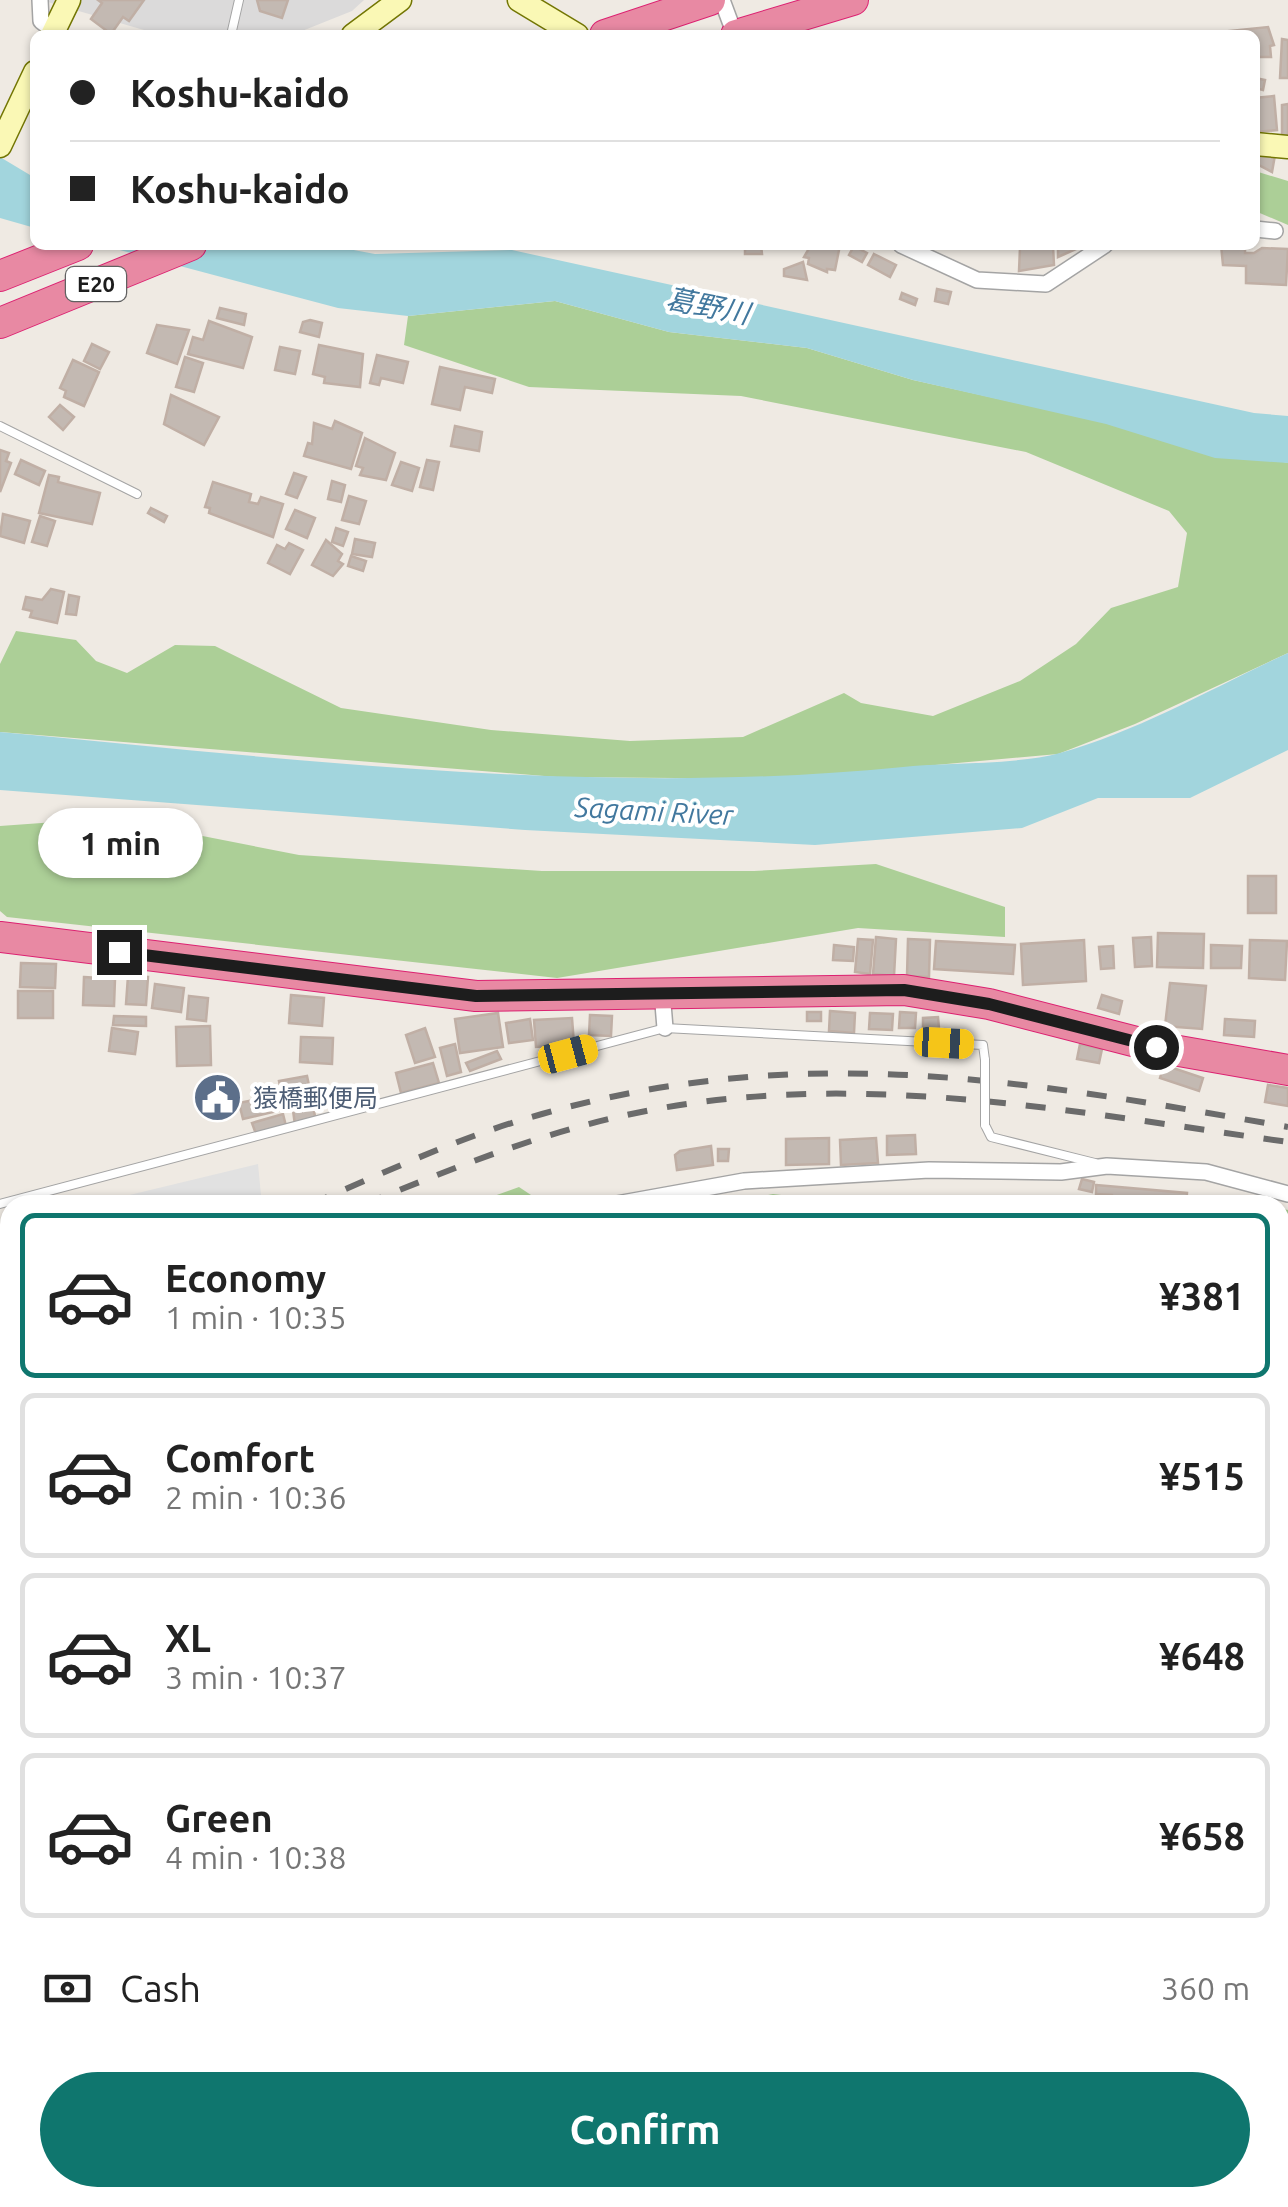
<!DOCTYPE html>
<meta charset="utf-8">
<style>
body{margin:0;font-family:Ubuntu,"Noto Sans JP",sans-serif;background:#f2f2f2;color:#222;height:100vh;display:flex;flex-direction:column;font-size:38px;white-space:nowrap}
*{box-sizing:border-box;margin:0}
p{font-size:32px;color:#767676}
.icon{flex:none;width:55px;height:55px;fill:none;stroke:currentColor;stroke-width:2;stroke-linecap:round;stroke-linejoin:round}
.map{position:relative;flex:1;overflow:hidden}
.panel{position:absolute;left:0px;top:1195px;width:1290px;height:1012px;display:flex;flex-direction:column;background:#fff;border-radius:30px 30px 0 0;box-shadow:0 2px 8px #0004}
.panel>*{flex:none}
.banner{position:absolute;left:30px;top:30px;width:1230px;height:220px;border-radius:15px;box-shadow:0 2px 8px #0004;display:grid;align-content:center;height:220px;padding:0 40px;background:#fff}
.end{position:absolute;width:45px;height:45px;margin:-22px;border:12px solid #1d1d1d;background:#fff;box-shadow:0 0 0 5px #fff}
.from{border-radius:50%}
.bubble{position:absolute;height:70px;border-radius:35px;background:#fff;box-shadow:0 2px 8px #0004;font-size:32px;font-weight:600;line-height:70px;text-align:center}
.car{position:absolute;width:30px;height:60px;margin:-30px -15px;border-radius:12px;box-shadow:0 0 8px 2px #0007;background:linear-gradient(#f5c518 24%,#345 0 40%,#f5c518 0 76%,#345 0 86%,#f5c518 0)}
.banner b{display:flex;align-items:center;gap:35px;height:95px;font-size:38px}
.banner b+b{border-top:2px solid #e0e0e0}
.banner i{width:25px;height:25px;background:#222}
ul{padding:18px 0 0;list-style:none}
li{display:flex;align-items:center;gap:30px;height:165px;margin:0 20px 15px;padding:0 20px;border:5px solid #e0e0e0;border-radius:15px}
li div{flex:1}
li b{display:block;font-size:38px}
li em{font-style:normal;font-weight:600}
li.selected{border-color:#0f766e}
li>.icon{width:90px;height:90px;stroke-width:1.5}
.pay{display:flex;align-items:center;gap:25px;height:110px;padding:0 40px;font-size:38px}
.pay p{margin-inline-start:auto}
.action{display:flex;gap:20px;margin-top:auto;padding:20px 40px}
.action a{flex:1;height:115px;border-radius:60px;background:#0f766e;color:#fff;font-size:40px;font-weight:600;line-height:115px;text-align:center}
.map>svg:first-child{display:block}
.residential{fill:#dbdada}
.forest{fill:#accf97}
.park{fill:#bffabe}
.parking{fill:#e1e1e1}
.water{fill:#a2d5dd}
.building{fill:#c3b9b2;stroke:#c0afa5;stroke-width:2.5}
.lines{fill:none;stroke-linecap:round;stroke-linejoin:round}
.lane-casing{stroke:#a4a4a4;stroke-width:10}
.street-casing{stroke:#a4a4a4;stroke-width:18}
.secondary-casing{stroke:#737603;stroke-width:25}
.highway-casing{stroke:#dc2171;stroke-width:32}
.lane{stroke:#fff;stroke-width:8}
.street{stroke:#fff;stroke-width:15}
.secondary{stroke:#faf8b5;stroke-width:22}
.highway{stroke:#e889a3;stroke-width:30}
.rail{stroke:#6b6b6b;stroke-width:6;stroke-dasharray:20 20;stroke-linecap:butt}
.lane-bridge-casing{stroke:#a4a4a4;stroke-width:10;stroke-linecap:butt}
.lane-bridge{stroke:#fff;stroke-width:8}
.route{stroke:#1d1d1d;stroke-width:12}
.labels{text-anchor:middle;stroke-width:8;stroke-linejoin:round;paint-order:stroke}
.shield{fill:#fff;stroke:#616161;stroke-width:2.5}
.shield-label{font-size:22px;font-weight:bold;fill:#1d1d1d}
.service-label{font-size:25px;fill:#4e5e75;stroke:#fff;text-anchor:start}
.water-label{font-size:28px;font-style:italic;fill:#42789e;stroke:#fff}
</style>
<div class="map">
<svg width="1288" height="2207" viewBox="0 0 1288 2207">
<rect width="100%" height="100%" fill="#efeae3"/>
<polygon class="residential" points="41,0 364,0 352,11 292,35 161,35"/>
<g class="forest">
<polygon points="1255,171 1288,181 1288,225 1255,211"/>
<polygon points="555,301 669,332 807,348 913,380 1288,463 1288,653 1135,724 1058,754 779,779 556,777 0,732 0,664 16,631 76,640 96,661 127,673 175,645 215,646 341,708 491,730 630,741 743,737 844,693 861,703 933,716 1020,681 1076,644 1111,608 1178,587 1187,533 1169,511 1026,452 741,396 529,387 404,345 408,316"/>
<polygon points="111,818 299,855 542,871 754,871 876,864 1005,907 1005,937 858,928 557,978 7,917 0,911 0,826"/>
<polygon points="519,1187 546,1205 469,1205"/>
<polygon points="773,1194 863,1205 720,1205"/>
<polygon points="1280,1208 1288,1210 1288,1536 1280,1541"/>
<polygon points="10,1631 10,2198 65,2198 57,2207 0,2207 0,1638"/>
</g>
<g class="park">
<polygon points="1288,1543 1288,1634 1280,1631 1280,1547"/>
<polygon points="458,2198 551,2198 550,2202 494,2207 457,2202"/>
</g>
<g class="parking">
<polygon points="258,1164 261,1195 216,1205 88,1205"/>
<polygon points="10,1230 10,1272 0,1274 0,1234"/>
<polygon points="10,1406 10,1475 0,1480 0,1410"/>
</g>
<g class="water">
<polygon points="0,157 35,178 35,228 0,218"/>
<polygon points="101,245 327,245 375,254 512,250 1254,413 1288,416 1288,463 1215,458 1106,424 913,380 807,348 669,332 555,301 408,316 338,308"/>
<path d="M1288,653V750L1190,798H1098L1022,828L815,845L525,830L0,790V732C299,760 602,797 903,767C949,762 1017,765 1060,753C1139,731 1214,687 1288,653Z"/>
</g>
<g class="building">
<polygon points="98,0 144,0 129,21 123,17 111,34 91,19 102,3"/>
<polygon points="257,0 288,0 282,18 260,11"/>
<polygon points="1268,27 1274,45 1270,46 1271,57 1255,57 1255,35 1230,35 1229,31"/>
<polygon points="1282,39 1288,40 1288,78 1280,78"/>
<polygon points="1255,78 1265,80 1263,90 1255,88"/>
<polygon points="1274,96 1277,130 1255,132 1255,98"/>
<polygon points="1288,104 1288,136 1282,136 1282,105"/>
<polygon points="1255,152 1275,155 1272,172 1255,163"/>
<polygon points="745,245 761,245 762,254 745,254"/>
<polygon points="811,245 840,245 835,270 827,269 827,272 808,264 809,258 804,257"/>
<polygon points="1083,245 1083,246 1058,257 1058,246"/>
<polygon points="1221,245 1245,247 1245,253 1254,253 1262,248 1288,249 1286,285 1246,283 1246,266 1223,265"/>
<polygon points="854,246 867,253 862,262 849,255"/>
<polygon points="1053,246 1054,265 1019,271 1020,248"/>
<polygon points="874,254 896,265 890,277 868,265"/>
<polygon points="803,262 807,280 784,276 784,269"/>
<polygon points="937,289 951,292 948,304 935,301"/>
<polygon points="902,293 917,299 915,305 900,299"/>
<polygon points="220,308 246,314 244,325 217,318"/>
<polygon points="310,320 322,323 319,337 300,332 303,322"/>
<polygon points="209,321 252,337 243,368 188,354 193,337 203,340"/>
<polygon points="157,325 189,330 177,364 147,353"/>
<polygon points="92,344 109,352 100,369 84,361"/>
<polygon points="319,345 363,354 360,387 324,383 325,377 313,374"/>
<polygon points="280,347 300,351 295,374 275,370"/>
<polygon points="377,355 408,362 403,383 381,378 379,385 370,383"/>
<polygon points="185,357 203,363 194,392 176,387"/>
<polygon points="73,360 99,372 84,406 64,397 66,391 60,388"/>
<polygon points="440,367 495,379 492,393 465,387 460,410 432,404"/>
<polygon points="171,395 219,417 204,445 164,424"/>
<polygon points="60,405 74,417 63,430 49,417"/>
<polygon points="335,421 362,433 351,469 304,456 308,443 312,444 314,423 332,429"/>
<polygon points="455,426 482,432 479,451 451,446"/>
<polygon points="365,438 395,453 386,480 360,475 363,468 356,466"/>
<polygon points="0,450 9,453 6,461 11,463 0,492"/>
<polygon points="21,460 45,471 39,485 15,474"/>
<polygon points="427,460 439,462 433,490 420,487"/>
<polygon points="401,462 419,468 412,491 392,485"/>
<polygon points="294,473 306,477 297,498 286,494"/>
<polygon points="49,475 59,477 58,482 100,493 92,524 39,513"/>
<polygon points="332,481 345,485 341,502 328,499"/>
<polygon points="213,482 251,494 249,502 258,504 261,497 283,504 273,537 209,513 210,508 205,507"/>
<polygon points="349,496 366,501 359,524 342,520"/>
<polygon points="151,508 167,516 164,522 148,513"/>
<polygon points="295,510 315,518 307,538 286,529"/>
<polygon points="3,514 30,521 24,543 0,536"/>
<polygon points="40,516 55,521 47,546 32,542"/>
<polygon points="336,528 348,532 343,546 332,542"/>
<polygon points="355,539 375,543 372,557 352,554"/>
<polygon points="326,540 342,554 338,561 343,564 333,576 312,565"/>
<polygon points="289,543 303,550 290,574 268,563 277,545 285,549"/>
<polygon points="351,556 366,561 363,571 348,566"/>
<polygon points="51,589 64,592 57,623 30,617 32,611 23,609 26,597 42,600"/>
<polygon points="69,595 79,597 76,615 66,614"/>
<rect x="1248" y="876" width="28" height="37"/>
<polygon points="1158,933 1204,934 1203,968 1157,967"/>
<polygon points="876,937 896,939 894,976 873,974"/>
<polygon points="1151,937 1152,966 1135,967 1133,938"/>
<polygon points="858,939 873,940 870,974 855,972"/>
<polygon points="908,939 930,940 929,977 907,976"/>
<polygon points="1084,940 1086,981 1023,985 1021,944"/>
<polygon points="1250,940 1287,941 1285,980 1249,978"/>
<polygon points="936,941 1015,945 1013,974 934,969"/>
<polygon points="834,945 854,947 853,961 833,960"/>
<polygon points="1211,945 1242,946 1241,968 1211,968"/>
<polygon points="1113,946 1114,968 1101,969 1099,947"/>
<polygon points="21,963 56,964 55,988 20,987"/>
<polygon points="128,976 148,977 146,1005 126,1004"/>
<polygon points="84,977 115,979 114,1006 83,1005"/>
<polygon points="1170,983 1206,986 1202,1029 1165,1026"/>
<polygon points="155,984 184,988 181,1012 152,1008"/>
<rect x="18" y="991" width="35" height="27"/>
<polygon points="291,995 324,998 322,1026 289,1023"/>
<polygon points="1102,995 1122,1001 1119,1014 1098,1008"/>
<polygon points="189,996 208,998 206,1021 187,1019"/>
<polygon points="830,1011 855,1013 854,1033 829,1031"/>
<rect x="807" y="1012" width="14" height="9"/>
<polygon points="900,1012 916,1013 915,1028 899,1028"/>
<polygon points="498,1013 503,1047 460,1053 455,1019"/>
<polygon points="870,1013 893,1014 892,1030 869,1029"/>
<polygon points="590,1015 612,1016 611,1036 589,1035"/>
<polygon points="114,1016 146,1017 146,1026 113,1025"/>
<polygon points="938,1017 939,1028 923,1029 923,1018"/>
<polygon points="572,1018 574,1044 536,1047 534,1020"/>
<polygon points="530,1019 533,1040 509,1043 506,1023"/>
<polygon points="1225,1019 1255,1021 1254,1037 1224,1035"/>
<polygon points="210,1026 211,1065 177,1066 176,1027"/>
<polygon points="112,1028 138,1032 135,1054 109,1051"/>
<polygon points="425,1028 435,1057 415,1063 406,1035"/>
<polygon points="301,1037 333,1038 332,1064 300,1062"/>
<polygon points="455,1044 461,1072 447,1076 440,1048"/>
<polygon points="1080,1044 1102,1049 1099,1063 1077,1059"/>
<polygon points="497,1051 501,1059 470,1071 466,1063"/>
<polygon points="433,1063 439,1083 401,1093 396,1073"/>
<polygon points="1164,1065 1203,1078 1199,1091 1160,1078"/>
<polygon points="307,1076 310,1090 282,1096 279,1081"/>
<polygon points="1268,1085 1288,1088 1288,1106 1265,1102"/>
<polygon points="278,1095 281,1110 243,1119 239,1103"/>
<polygon points="312,1100 316,1122 295,1125 292,1103"/>
<polygon points="283,1114 286,1126 256,1134 252,1123"/>
<polygon points="915,1135 916,1154 887,1155 887,1136"/>
<polygon points="829,1138 829,1164 786,1165 786,1139"/>
<polygon points="876,1138 878,1163 841,1165 840,1140"/>
<polygon points="711,1146 713,1165 677,1170 675,1155 680,1151"/>
<polygon points="718,1149 729,1149 728,1161 718,1161"/>
<polygon points="1082,1179 1094,1182 1092,1192 1079,1189"/>
<polygon points="1096,1185 1187,1193 1186,1205 1116,1205 1112,1195 1096,1194"/>
<polygon points="697,1198 697,1205 665,1205 665,1199"/>
<polygon points="5,1521 10,1534 0,1538 0,1523"/>
<polygon points="267,2198 268,2207 189,2207 189,2204"/>
<polygon points="726,2198 757,2198 755,2205"/>
<polygon points="765,2198 799,2198 797,2207 764,2204"/>
<polygon points="813,2198 846,2198 844,2207 810,2207"/>
<polygon points="857,2198 864,2198 889,2204 854,2207"/>
<polygon points="921,2198 955,2198 952,2207"/>
<polygon points="958,2198 992,2198 989,2207 956,2204"/>
<polygon points="999,2198 1033,2198 1031,2207 997,2207"/>
<polygon points="1038,2198 1047,2198 1070,2204 1035,2207"/>
<polygon points="1138,2198 1172,2198 1169,2207 1136,2205"/>
</g>
<g class="lines">
<defs>
<g id="lane">
<polyline points="231,35 239,0"/>
<polyline points="0,426 137,494"/>
<polyline points="985,1125 991,1137 1095,1163"/>
<polyline points="0,1204 665,1028 983,1045 985,1060"/>
</g>
<g id="street">
<polyline points="40,0 41,21 54,31"/>
<polyline points="722,0 735,35"/>
<polyline points="1255,229 1275,231"/>
<polyline points="901,245 977,280 1046,284 1105,245"/>
<polyline points="662,992 665,1028"/>
<polyline points="611,1205 744,1181 929,1170 1061,1172 1107,1166 1206,1172 1288,1194"/>
<polyline points="0,1558 10,1551"/>
<polyline points="1280,1642 1288,1645"/>
<polyline points="627,2198 672,2207"/>
<polyline points="556,2207 559,2198"/>
<polyline points="1080,2207 1083,2198"/>
</g>
<g id="secondary">
<polyline points="519,0 577,35"/>
<polyline points="52,35 69,0"/>
<polyline points="353,35 400,0"/>
<polyline points="1255,144 1288,147"/>
<polyline points="0,146 35,72"/>
<polyline points="1191,2207 1194,2198"/>
</g>
<g id="highway">
<polyline points="605,35 710,0"/>
<polyline points="736,35 853,0"/>
<polyline points="0,276 78,245"/>
<polyline points="0,323 191,245"/>
<polyline points="0,937 476,996 904,990 989,1004 1156,1047 1288,1070"/>
</g>
</defs>
<use href="#lane" class="lane-casing"/>
<use href="#street" class="street-casing"/>
<use href="#secondary" class="secondary-casing"/>
<use href="#highway" class="highway-casing"/>
<use href="#lane" class="lane"/>
<use href="#street" class="street"/>
<use href="#secondary" class="secondary"/>
<use href="#highway" class="highway"/>
<g class="rail">
<path d="M309,1205C386,1172 461,1136 542,1114C804,1040 1028,1081 1288,1127"/>
<path d="M363,1205C448,1170 532,1136 622,1116C844,1066 1068,1111 1288,1142"/>
<polyline points="0,1340 10,1336"/>
<polyline points="0,1364 10,1359"/>
</g>
<defs>
<polyline id="lane-bridge" points="985,1060 985,1125"/>
</defs>
<use href="#lane-bridge" class="lane-bridge-casing"/>
<use href="#lane-bridge" class="lane-bridge"/>
</g>
<g class="lines">
<polyline class="route" points="119,952 476,996 904,990 989,1004 1156,1047"/>
</g>
<defs>
<symbol id="civic-disc" viewBox="-11 -11 22 22"><circle r="9.5" fill="#5c6f8a" stroke="#fff"/><path d="M-.6-6.5H3V-4.5H.6V-3L4-1V1h2V6H-6V1h2V-1L-.6-3ZM-1.2 2.5V6h2.4V2.5Z" fill="#fff"/></symbol>
</defs>
<g fill-rule="evenodd">
<use href="#civic-disc" x="190" y="1070" width="55" height="55"/>
</g>
<g class="labels">
<rect class="shield" x="66" y="267" width="60" height="34" rx="8"/>
<g class="shield-label">
<text x="96" y="292">E20</text>
</g>
<g class="service-label">
<text x="253" y="1107">猿橋郵便局</text>
</g>
<g class="water-label">
<text transform="translate(708 306) rotate(11)" y="10">葛野川</text>
<text transform="translate(654 811) rotate(3)" y="10">Sagami River</text>
</g>
</g>
</svg>
<i class="end from" style="left:1156px;top:1047px"></i>
<i class="end" style="left:119px;top:952px"></i>
<div class="bubble" style="left:38px;top:808px;width:165px">1 min</div>
<i class="car" style="left:944px;top:1043px;rotate:93deg"></i>
<i class="car" style="left:568px;top:1054px;rotate:75deg"></i>
<div class="banner">
<b><i class="from"></i>Koshu-kaido</b>
<b><i></i>Koshu-kaido</b>
</div>
<section class="panel">
<ul>
<li class="selected"><svg class="icon" aria-label="car" viewBox="0 0 24 24"><path d="M5 17H2v-5l4-1 3-4h7l3 4 3 1v5h-3M9 17h6M6 11h13"/><circle cx="7" cy="17" r="2"/><circle cx="17" cy="17" r="2"/></svg><div><b>Economy</b><p>1 min · 10:35</p></div><em>¥381</em></li>
<li><svg class="icon" aria-label="car" viewBox="0 0 24 24"><path d="M5 17H2v-5l4-1 3-4h7l3 4 3 1v5h-3M9 17h6M6 11h13"/><circle cx="7" cy="17" r="2"/><circle cx="17" cy="17" r="2"/></svg><div><b>Comfort</b><p>2 min · 10:36</p></div><em>¥515</em></li>
<li><svg class="icon" aria-label="car" viewBox="0 0 24 24"><path d="M5 17H2v-5l4-1 3-4h7l3 4 3 1v5h-3M9 17h6M6 11h13"/><circle cx="7" cy="17" r="2"/><circle cx="17" cy="17" r="2"/></svg><div><b>XL</b><p>3 min · 10:37</p></div><em>¥648</em></li>
<li><svg class="icon" aria-label="car" viewBox="0 0 24 24"><path d="M5 17H2v-5l4-1 3-4h7l3 4 3 1v5h-3M9 17h6M6 11h13"/><circle cx="7" cy="17" r="2"/><circle cx="17" cy="17" r="2"/></svg><div><b>Green</b><p>4 min · 10:38</p></div><em>¥658</em></li>
</ul>
<div class="pay"><svg class="icon" aria-label="cash" viewBox="0 0 24 24"><path d="M3 7h18v10H3z"/><circle cx="12" cy="12" r="2"/></svg>Cash<p>360 m</p></div>
<div class="action"><a>Confirm</a></div>
</section>
</div>
